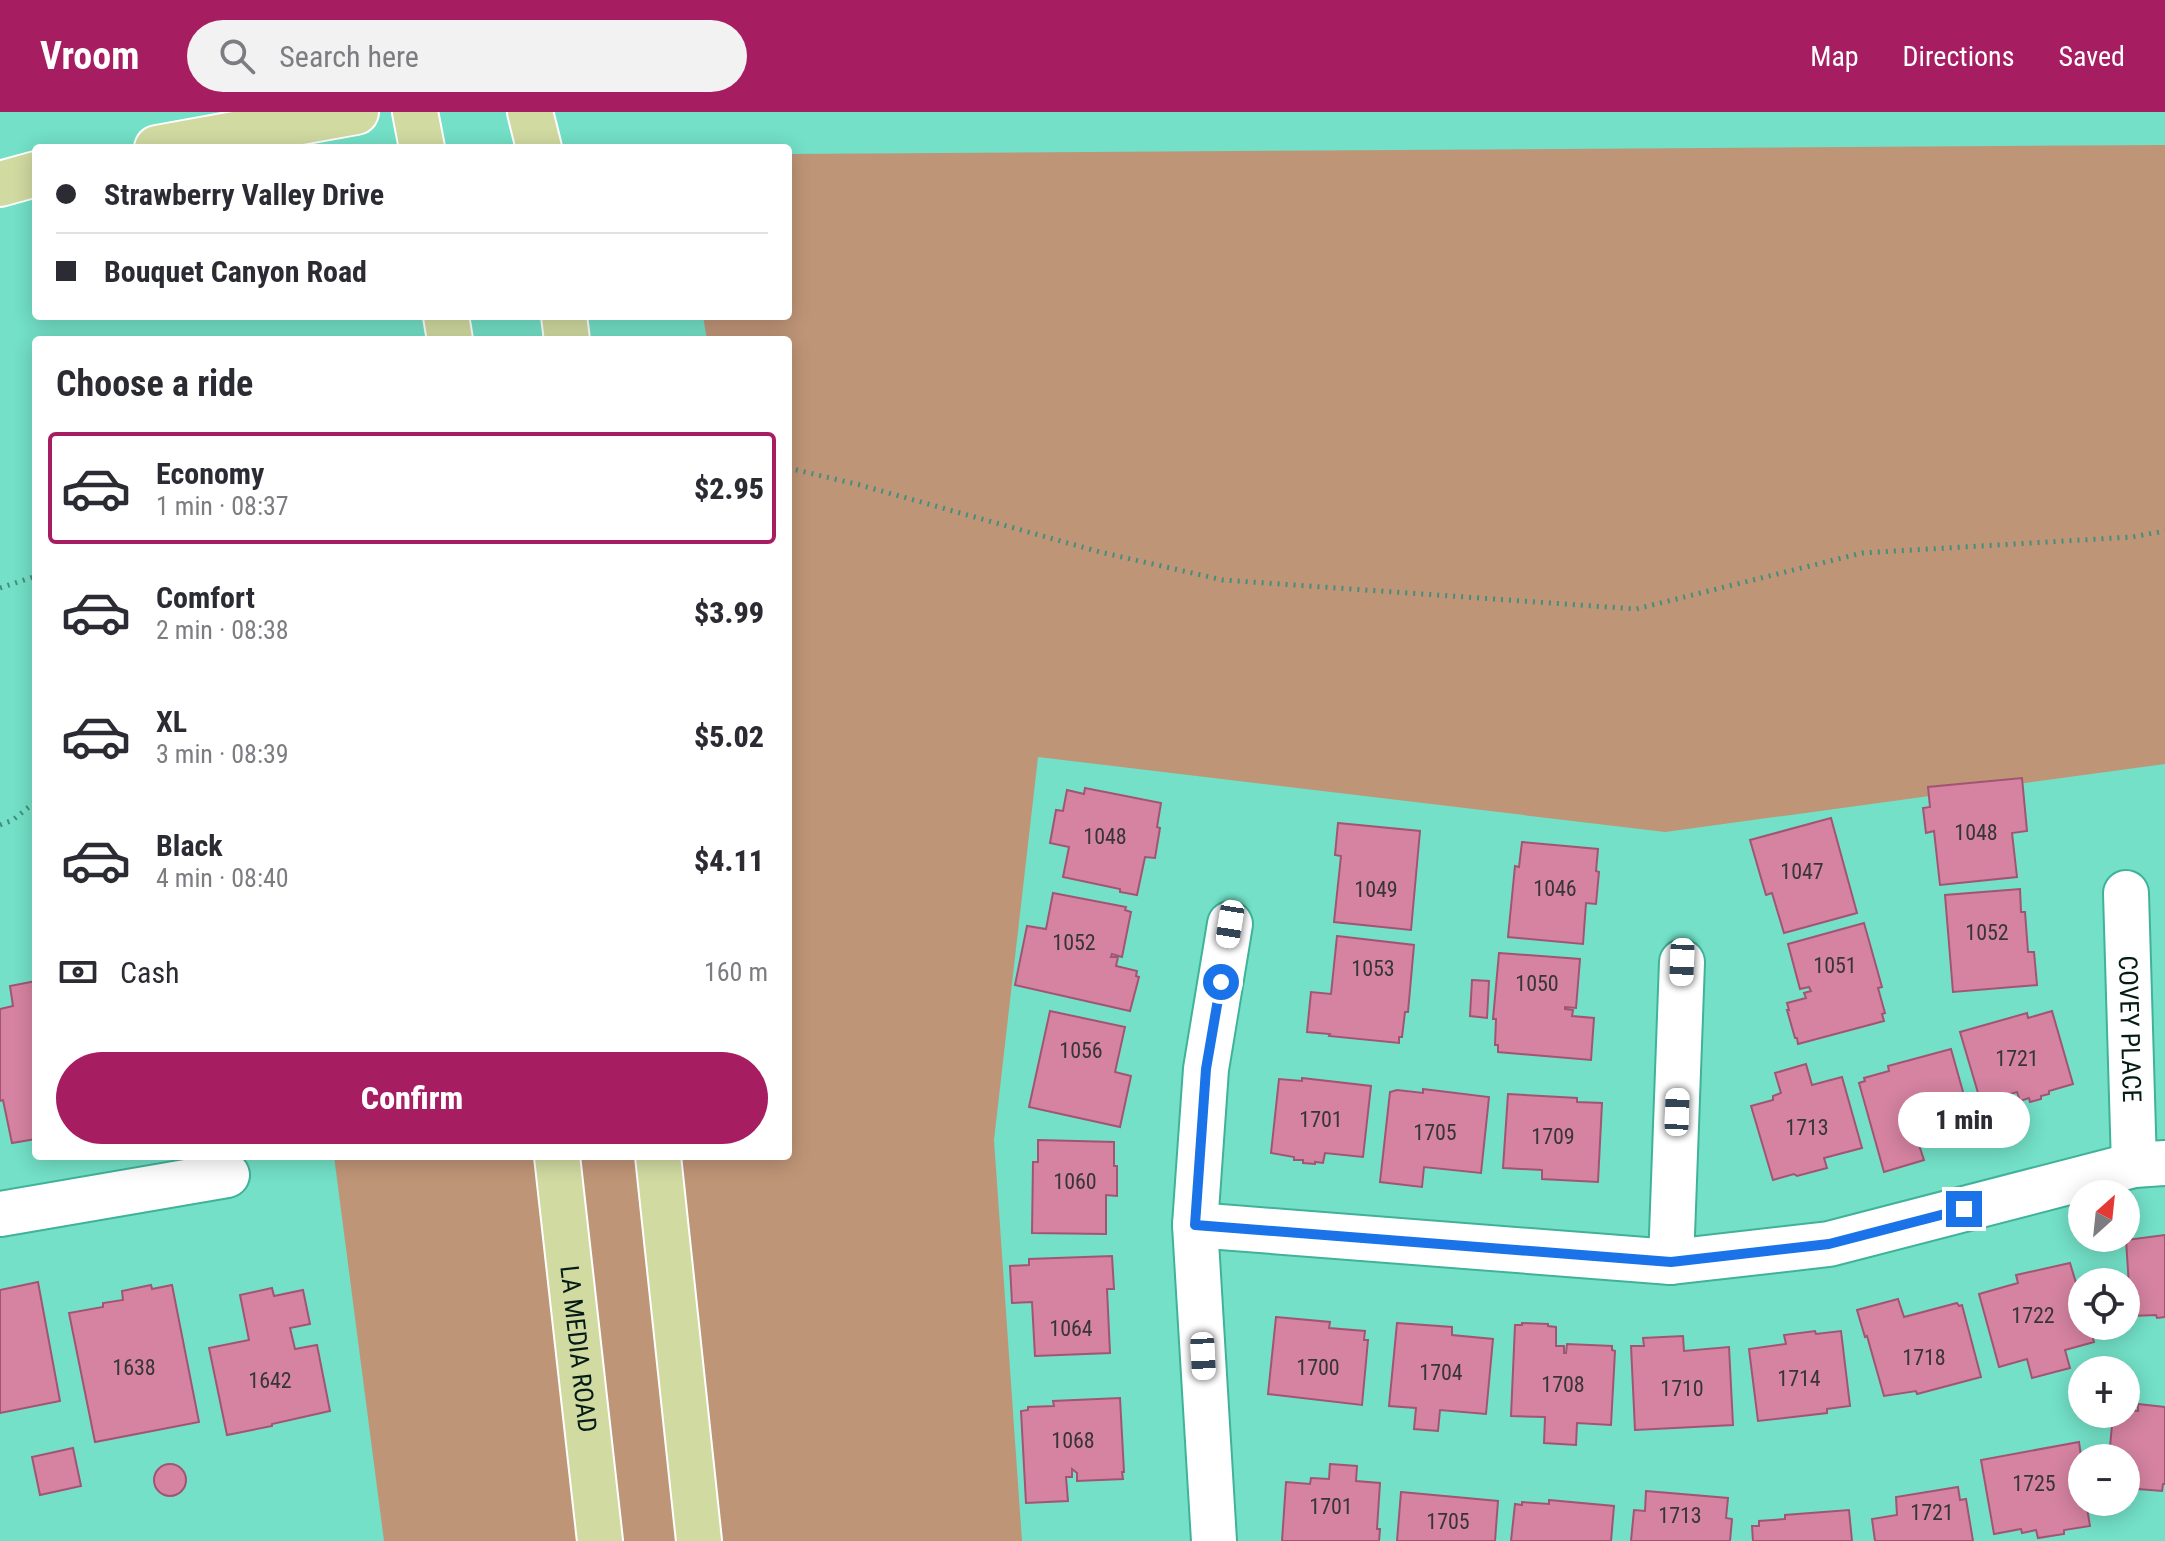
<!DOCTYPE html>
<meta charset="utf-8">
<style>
body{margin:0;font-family:"Roboto Condensed",sans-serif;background:#f2f2f3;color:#2b2b33;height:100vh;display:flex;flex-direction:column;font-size:30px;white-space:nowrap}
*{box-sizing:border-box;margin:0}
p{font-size:26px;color:#7c7c81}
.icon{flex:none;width:44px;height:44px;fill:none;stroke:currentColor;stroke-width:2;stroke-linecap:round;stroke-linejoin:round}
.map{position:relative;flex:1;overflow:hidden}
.details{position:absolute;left:32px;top:224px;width:760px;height:824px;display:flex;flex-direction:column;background:#fff;border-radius:8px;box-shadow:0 4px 20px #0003}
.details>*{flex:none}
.banner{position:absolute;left:32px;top:32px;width:760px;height:176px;border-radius:8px;box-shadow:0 4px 20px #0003;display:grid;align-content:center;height:176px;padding:0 24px;background:#fff}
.needle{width:52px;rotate:27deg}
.fabs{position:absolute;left:2068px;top:1068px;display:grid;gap:16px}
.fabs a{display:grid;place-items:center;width:72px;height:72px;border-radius:50%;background:#fff;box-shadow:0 4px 20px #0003;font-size:40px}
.end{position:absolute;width:36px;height:36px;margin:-18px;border:10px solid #1a73e8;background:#fff;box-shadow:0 0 0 4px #fff}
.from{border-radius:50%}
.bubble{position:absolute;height:56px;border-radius:28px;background:#fff;box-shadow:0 4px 20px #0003;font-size:26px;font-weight:800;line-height:56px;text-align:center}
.car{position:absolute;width:24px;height:48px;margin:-24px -12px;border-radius:10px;box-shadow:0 0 6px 2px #0007;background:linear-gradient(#fff 24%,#345 0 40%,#fff 0 76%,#345 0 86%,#fff 0)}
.banner b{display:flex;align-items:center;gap:28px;height:76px;font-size:30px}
.banner b+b{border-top:2px solid #e1e1e2}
.banner i{width:20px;height:20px;background:#2b2b33}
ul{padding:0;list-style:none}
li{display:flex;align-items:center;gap:24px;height:112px;margin:0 16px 12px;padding:0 8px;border:4px solid transparent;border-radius:8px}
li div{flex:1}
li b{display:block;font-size:30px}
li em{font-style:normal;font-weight:800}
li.active{border-color:#a71d62}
li>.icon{width:72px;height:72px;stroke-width:1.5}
h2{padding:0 24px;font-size:36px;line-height:96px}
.pay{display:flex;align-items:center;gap:20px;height:88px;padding:0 24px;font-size:30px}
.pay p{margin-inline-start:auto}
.action{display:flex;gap:16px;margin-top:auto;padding:16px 24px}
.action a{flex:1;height:92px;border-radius:48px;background:#a71d62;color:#fff;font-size:32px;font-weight:800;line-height:92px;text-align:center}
header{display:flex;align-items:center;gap:48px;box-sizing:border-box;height:112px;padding:0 40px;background:#a71d62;color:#fff}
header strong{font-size:38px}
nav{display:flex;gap:44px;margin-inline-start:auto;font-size:28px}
.search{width:560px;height:72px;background:#f2f2f3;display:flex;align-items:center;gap:20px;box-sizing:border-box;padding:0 28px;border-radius:44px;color:#7c7c81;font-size:30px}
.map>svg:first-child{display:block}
.green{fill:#bf9577}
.building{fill:#d583a1;stroke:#a25573;stroke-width:2}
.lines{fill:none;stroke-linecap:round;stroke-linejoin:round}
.minor-casing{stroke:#41b29a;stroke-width:48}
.major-casing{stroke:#fff;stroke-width:48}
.path{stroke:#458e7d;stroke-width:5;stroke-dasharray:2 6;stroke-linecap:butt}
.minor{stroke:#fff;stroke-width:44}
.major{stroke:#d1daa1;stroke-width:44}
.route{stroke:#1a73e8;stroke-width:10}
.labels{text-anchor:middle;stroke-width:7;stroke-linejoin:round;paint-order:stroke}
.number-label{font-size:22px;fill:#383539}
.street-label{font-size:26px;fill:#041b16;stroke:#81edd4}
</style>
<header>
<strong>Vroom</strong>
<div class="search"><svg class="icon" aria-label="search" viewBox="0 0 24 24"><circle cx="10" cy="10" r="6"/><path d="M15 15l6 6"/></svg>Search here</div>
<nav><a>Map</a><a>Directions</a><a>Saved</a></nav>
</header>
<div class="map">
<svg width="2165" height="1429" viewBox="0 0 2165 1429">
<rect width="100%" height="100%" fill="#73e0c7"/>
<polygon class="green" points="2165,33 2165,652 1665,720 1038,645 994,1028 1022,1429 384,1429 334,1044 788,1044 788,228 707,228 703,204 788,204 788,42"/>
<g class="building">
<polygon points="2022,666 2027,719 2012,721 2017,765 1940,773 1934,719 1926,721 1923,696 1930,695 1928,675"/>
<polygon points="1085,676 1161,691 1157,715 1160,716 1155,746 1145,745 1137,783 1120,780 1120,777 1063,765 1069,735 1050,731 1056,698 1063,699 1067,678 1084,682"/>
<polygon points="1831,706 1857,801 1784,821 1772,781 1766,783 1750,728"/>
<polygon points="1338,711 1420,719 1411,818 1334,810 1341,744 1335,743"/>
<polygon points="1522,730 1598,737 1596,759 1599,760 1596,792 1586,791 1583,832 1508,825 1515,754 1519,755"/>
<polygon points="2020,777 2021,800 2025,800 2028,840 2034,840 2037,873 1953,880 1945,783"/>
<polygon points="1053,781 1126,795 1125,798 1131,800 1122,845 1112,842 1111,845 1118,845 1116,854 1137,859 1136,864 1139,865 1130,899 1015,873 1027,814 1046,817"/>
<polygon points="1864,811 1882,875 1878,876 1885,901 1882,902 1884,909 1798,932 1797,926 1795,926 1787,898 1789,898 1787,891 1806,886 1804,881 1811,879 1809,875 1800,877 1788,832"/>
<polygon points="1337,824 1414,833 1408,900 1405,900 1402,925 1399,925 1399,931 1329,924 1330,922 1307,920 1311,880 1331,882"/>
<polygon points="1499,841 1580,847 1576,896 1565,895 1565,897 1573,898 1572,904 1594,906 1591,948 1498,940 1498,933 1495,933 1496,907 1493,907"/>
<polygon points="1472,868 1489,869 1487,906 1470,904"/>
<polygon points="36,869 36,1027 12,1031 3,988 0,989 0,897 13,894 10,874"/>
<polygon points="1050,899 1125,915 1115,960 1131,964 1120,1015 1029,995"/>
<polygon points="2052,899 2073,972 2049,979 2049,982 2041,984 2041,987 2030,990 2029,986 2020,989 2017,980 1981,991 1960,920 2027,901 2028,906"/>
<polygon points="1951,937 1972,1012 1917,1027 1924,1048 1884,1060 1859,971 1865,969 1864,966 1889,959 1888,954"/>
<polygon points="1806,952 1812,973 1842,965 1862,1036 1824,1046 1827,1056 1797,1064 1794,1062 1773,1068 1751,994 1773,988 1773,984 1781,981 1775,961"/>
<polygon points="1302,966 1371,974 1363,1045 1325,1041 1323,1051 1315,1050 1315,1052 1303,1051 1303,1048 1294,1048 1294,1045 1271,1041 1279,967 1302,969"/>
<polygon points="1423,977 1489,985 1481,1061 1424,1055 1422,1075 1380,1070 1390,980 1397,978 1423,981"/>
<polygon points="1508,982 1577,986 1577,990 1602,991 1598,1070 1542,1067 1542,1058 1503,1056"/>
<polygon points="1038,1028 1114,1030 1114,1054 1117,1054 1117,1084 1106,1083 1106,1122 1032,1121 1033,1050 1038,1050"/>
<polygon points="2165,1123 2165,1205 2157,1206 2156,1203 2131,1204 2126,1128"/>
<polygon points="1112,1144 1114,1177 1107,1177 1110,1241 1035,1244 1032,1190 1012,1191 1010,1154 1029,1153 1029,1147"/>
<polygon points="2070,1151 2082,1191 2082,1214 2090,1214 2094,1230 2065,1238 2070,1256 2032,1266 2027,1247 1999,1255 1979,1182 2018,1171 2016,1163"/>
<polygon points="38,1170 60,1289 0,1301 0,1178"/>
<polygon points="151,1173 152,1177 172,1173 199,1310 95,1330 69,1201 103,1195 103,1191 123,1188 122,1179"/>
<polygon points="272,1176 274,1184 303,1178 310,1212 290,1216 295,1237 317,1233 330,1299 272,1312 272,1314 227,1323 209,1236 249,1228 240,1183"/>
<polygon points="1898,1187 1904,1205 1957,1191 1959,1194 1962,1193 1981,1265 1917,1282 1916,1279 1884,1284 1867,1224 1865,1225 1857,1198"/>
<polygon points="1276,1205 1330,1210 1329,1216 1365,1219 1364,1228 1368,1228 1362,1293 1268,1282"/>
<polygon points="1397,1211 1452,1215 1452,1223 1493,1227 1486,1302 1440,1298 1438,1319 1414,1317 1416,1296 1389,1294"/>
<polygon points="1522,1211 1548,1212 1548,1214 1556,1215 1556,1234 1564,1234 1564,1241 1566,1241 1567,1232 1612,1234 1612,1238 1615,1239 1611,1313 1577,1311 1576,1333 1544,1331 1545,1305 1511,1304 1515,1213 1522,1213"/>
<polygon points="1815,1219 1816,1222 1841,1219 1850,1294 1827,1297 1827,1301 1758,1309 1749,1237 1786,1232 1784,1223"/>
<polygon points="1683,1224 1684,1239 1729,1235 1733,1313 1635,1318 1631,1234 1644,1234 1643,1226"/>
<polygon points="1120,1286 1124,1360 1122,1360 1123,1367 1077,1369 1077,1361 1072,1357 1072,1365 1066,1365 1068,1389 1026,1391 1021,1299 1028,1298 1028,1295 1054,1294 1053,1289"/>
<polygon points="2138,1292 2165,1295 2165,1372 2163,1372 2162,1379 2126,1376 2126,1346 2109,1346 2113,1302 2126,1302 2126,1298 2138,1299"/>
<polygon points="2079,1330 2082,1351 2082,1390 2086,1390 2090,1414 2064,1418 2064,1422 2038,1426 2036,1418 2022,1421 2021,1417 1994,1422 1981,1348"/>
<polygon points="73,1336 81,1374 40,1383 32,1345"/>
<polygon points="1330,1352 1357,1354 1356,1369 1380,1371 1377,1417 1380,1417 1379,1429 1282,1429 1286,1370 1310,1372 1311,1366 1329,1367"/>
<circle cx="170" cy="1368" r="16"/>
<polygon points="1958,1375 1960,1388 1966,1387 1973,1429 1875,1429 1872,1407 1897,1403 1896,1385"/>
<polygon points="1646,1379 1728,1386 1726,1406 1732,1407 1730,1429 1631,1429 1634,1398 1645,1399"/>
<polygon points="1401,1380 1498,1389 1495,1429 1397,1429"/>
<polygon points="1549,1388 1614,1394 1611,1429 1511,1429 1515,1392 1522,1393 1522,1390 1549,1392"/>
<polygon points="1849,1398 1852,1429 1753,1429 1752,1414 1759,1414 1759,1409 1785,1407 1785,1403"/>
</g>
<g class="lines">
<defs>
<g id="minor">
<path id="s1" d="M2126,781L2134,1053"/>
<polyline points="0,1102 227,1063"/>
<polyline points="1195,1113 1671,1150 1829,1132 2134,1053 2165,1051"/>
<polyline points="1671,1150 1682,850"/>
<polyline points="1214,1429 1195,1113 1206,957 1230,812"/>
</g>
<g id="major">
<polyline points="415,0 422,36"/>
<polyline points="530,0 539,36"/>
<polyline points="157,36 356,0"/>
<polyline points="0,72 36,62"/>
<polyline points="446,204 450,228"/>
<polyline points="564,204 567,228"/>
<path id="s2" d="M557,1044L600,1429"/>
<polyline points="658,1044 699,1429"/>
</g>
</defs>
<use href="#minor" class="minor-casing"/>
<use href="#major" class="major-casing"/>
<g class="path">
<polyline points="788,356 860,373 1100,440 1223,468 1636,497 1862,441 2132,425 2165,419"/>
<polyline points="0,476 36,464"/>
<polyline points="0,713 13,708 36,689"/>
</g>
<use href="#minor" class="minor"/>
<use href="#major" class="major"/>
</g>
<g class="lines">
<polyline class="route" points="1221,870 1206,957 1195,1113 1671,1150 1829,1132 1964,1097"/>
</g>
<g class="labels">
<g class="number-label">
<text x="1976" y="728">1048</text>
<text x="1105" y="732">1048</text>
<text x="1802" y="767">1047</text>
<text x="1555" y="784">1046</text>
<text x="1376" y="785">1049</text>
<text x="1987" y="828">1052</text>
<text x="1074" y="838">1052</text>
<text x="1835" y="861">1051</text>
<text x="1373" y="864">1053</text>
<text x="1537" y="879">1050</text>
<text x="1081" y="946">1056</text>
<text x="2017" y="954">1721</text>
<text x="1321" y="1015">1701</text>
<text x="1807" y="1023">1713</text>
<text x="1435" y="1028">1705</text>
<text x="1553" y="1032">1709</text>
<text x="1075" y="1077">1060</text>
<text x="2033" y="1211">1722</text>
<text x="1071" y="1224">1064</text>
<text x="1924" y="1253">1718</text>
<text x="134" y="1263">1638</text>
<text x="1318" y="1263">1700</text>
<text x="1441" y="1268">1704</text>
<text x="1799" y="1274">1714</text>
<text x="270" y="1276">1642</text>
<text x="1563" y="1280">1708</text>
<text x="1682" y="1284">1710</text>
<text x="1073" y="1336">1068</text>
<text x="2034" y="1379">1725</text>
<text x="1331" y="1402">1701</text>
<text x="1932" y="1408">1721</text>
<text x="1680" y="1411">1713</text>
<text x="1448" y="1417">1705</text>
</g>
<g class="street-label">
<text dy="9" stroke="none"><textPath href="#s1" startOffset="136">COVEY PLACE</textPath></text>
<text dy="9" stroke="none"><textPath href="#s2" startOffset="194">LA MEDIA ROAD</textPath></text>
</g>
</g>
</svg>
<div class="fabs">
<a><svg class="needle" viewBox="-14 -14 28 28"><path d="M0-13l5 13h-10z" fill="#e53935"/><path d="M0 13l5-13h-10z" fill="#7c7c81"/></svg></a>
<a><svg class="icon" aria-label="locate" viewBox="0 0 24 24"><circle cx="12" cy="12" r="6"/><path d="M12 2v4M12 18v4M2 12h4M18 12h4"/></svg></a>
<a>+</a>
<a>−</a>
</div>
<i class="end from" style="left:1221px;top:870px"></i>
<i class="end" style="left:1964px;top:1097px"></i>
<div class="bubble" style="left:1898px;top:980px;width:132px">1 min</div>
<i class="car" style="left:1230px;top:812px;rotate:189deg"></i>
<i class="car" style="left:1682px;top:850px;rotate:182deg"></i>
<i class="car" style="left:1677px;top:1000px;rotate:2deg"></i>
<i class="car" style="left:1203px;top:1244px;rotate:177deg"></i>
<div class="banner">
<b><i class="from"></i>Strawberry Valley Drive</b>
<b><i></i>Bouquet Canyon Road</b>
</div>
<section class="details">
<h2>Choose a ride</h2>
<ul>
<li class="active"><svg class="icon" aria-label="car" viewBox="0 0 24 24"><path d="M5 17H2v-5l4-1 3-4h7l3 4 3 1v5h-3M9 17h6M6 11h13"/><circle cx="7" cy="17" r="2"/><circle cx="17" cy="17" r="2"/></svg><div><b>Economy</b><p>1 min · 08:37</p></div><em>$2.95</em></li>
<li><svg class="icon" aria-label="car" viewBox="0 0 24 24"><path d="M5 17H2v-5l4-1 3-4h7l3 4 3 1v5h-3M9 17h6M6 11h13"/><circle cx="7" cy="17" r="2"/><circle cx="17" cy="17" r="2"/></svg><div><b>Comfort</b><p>2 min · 08:38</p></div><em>$3.99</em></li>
<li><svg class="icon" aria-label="car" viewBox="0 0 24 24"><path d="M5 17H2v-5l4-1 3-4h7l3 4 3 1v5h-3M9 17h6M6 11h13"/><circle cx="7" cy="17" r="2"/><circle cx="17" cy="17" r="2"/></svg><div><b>XL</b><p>3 min · 08:39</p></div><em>$5.02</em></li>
<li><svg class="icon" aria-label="car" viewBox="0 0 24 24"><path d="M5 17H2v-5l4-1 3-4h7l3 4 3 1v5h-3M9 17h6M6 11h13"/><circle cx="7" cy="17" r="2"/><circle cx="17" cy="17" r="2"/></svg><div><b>Black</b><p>4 min · 08:40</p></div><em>$4.11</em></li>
</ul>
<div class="pay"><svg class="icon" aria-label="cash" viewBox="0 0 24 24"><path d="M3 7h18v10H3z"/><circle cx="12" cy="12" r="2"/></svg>Cash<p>160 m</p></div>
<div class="action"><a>Confirm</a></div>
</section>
</div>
